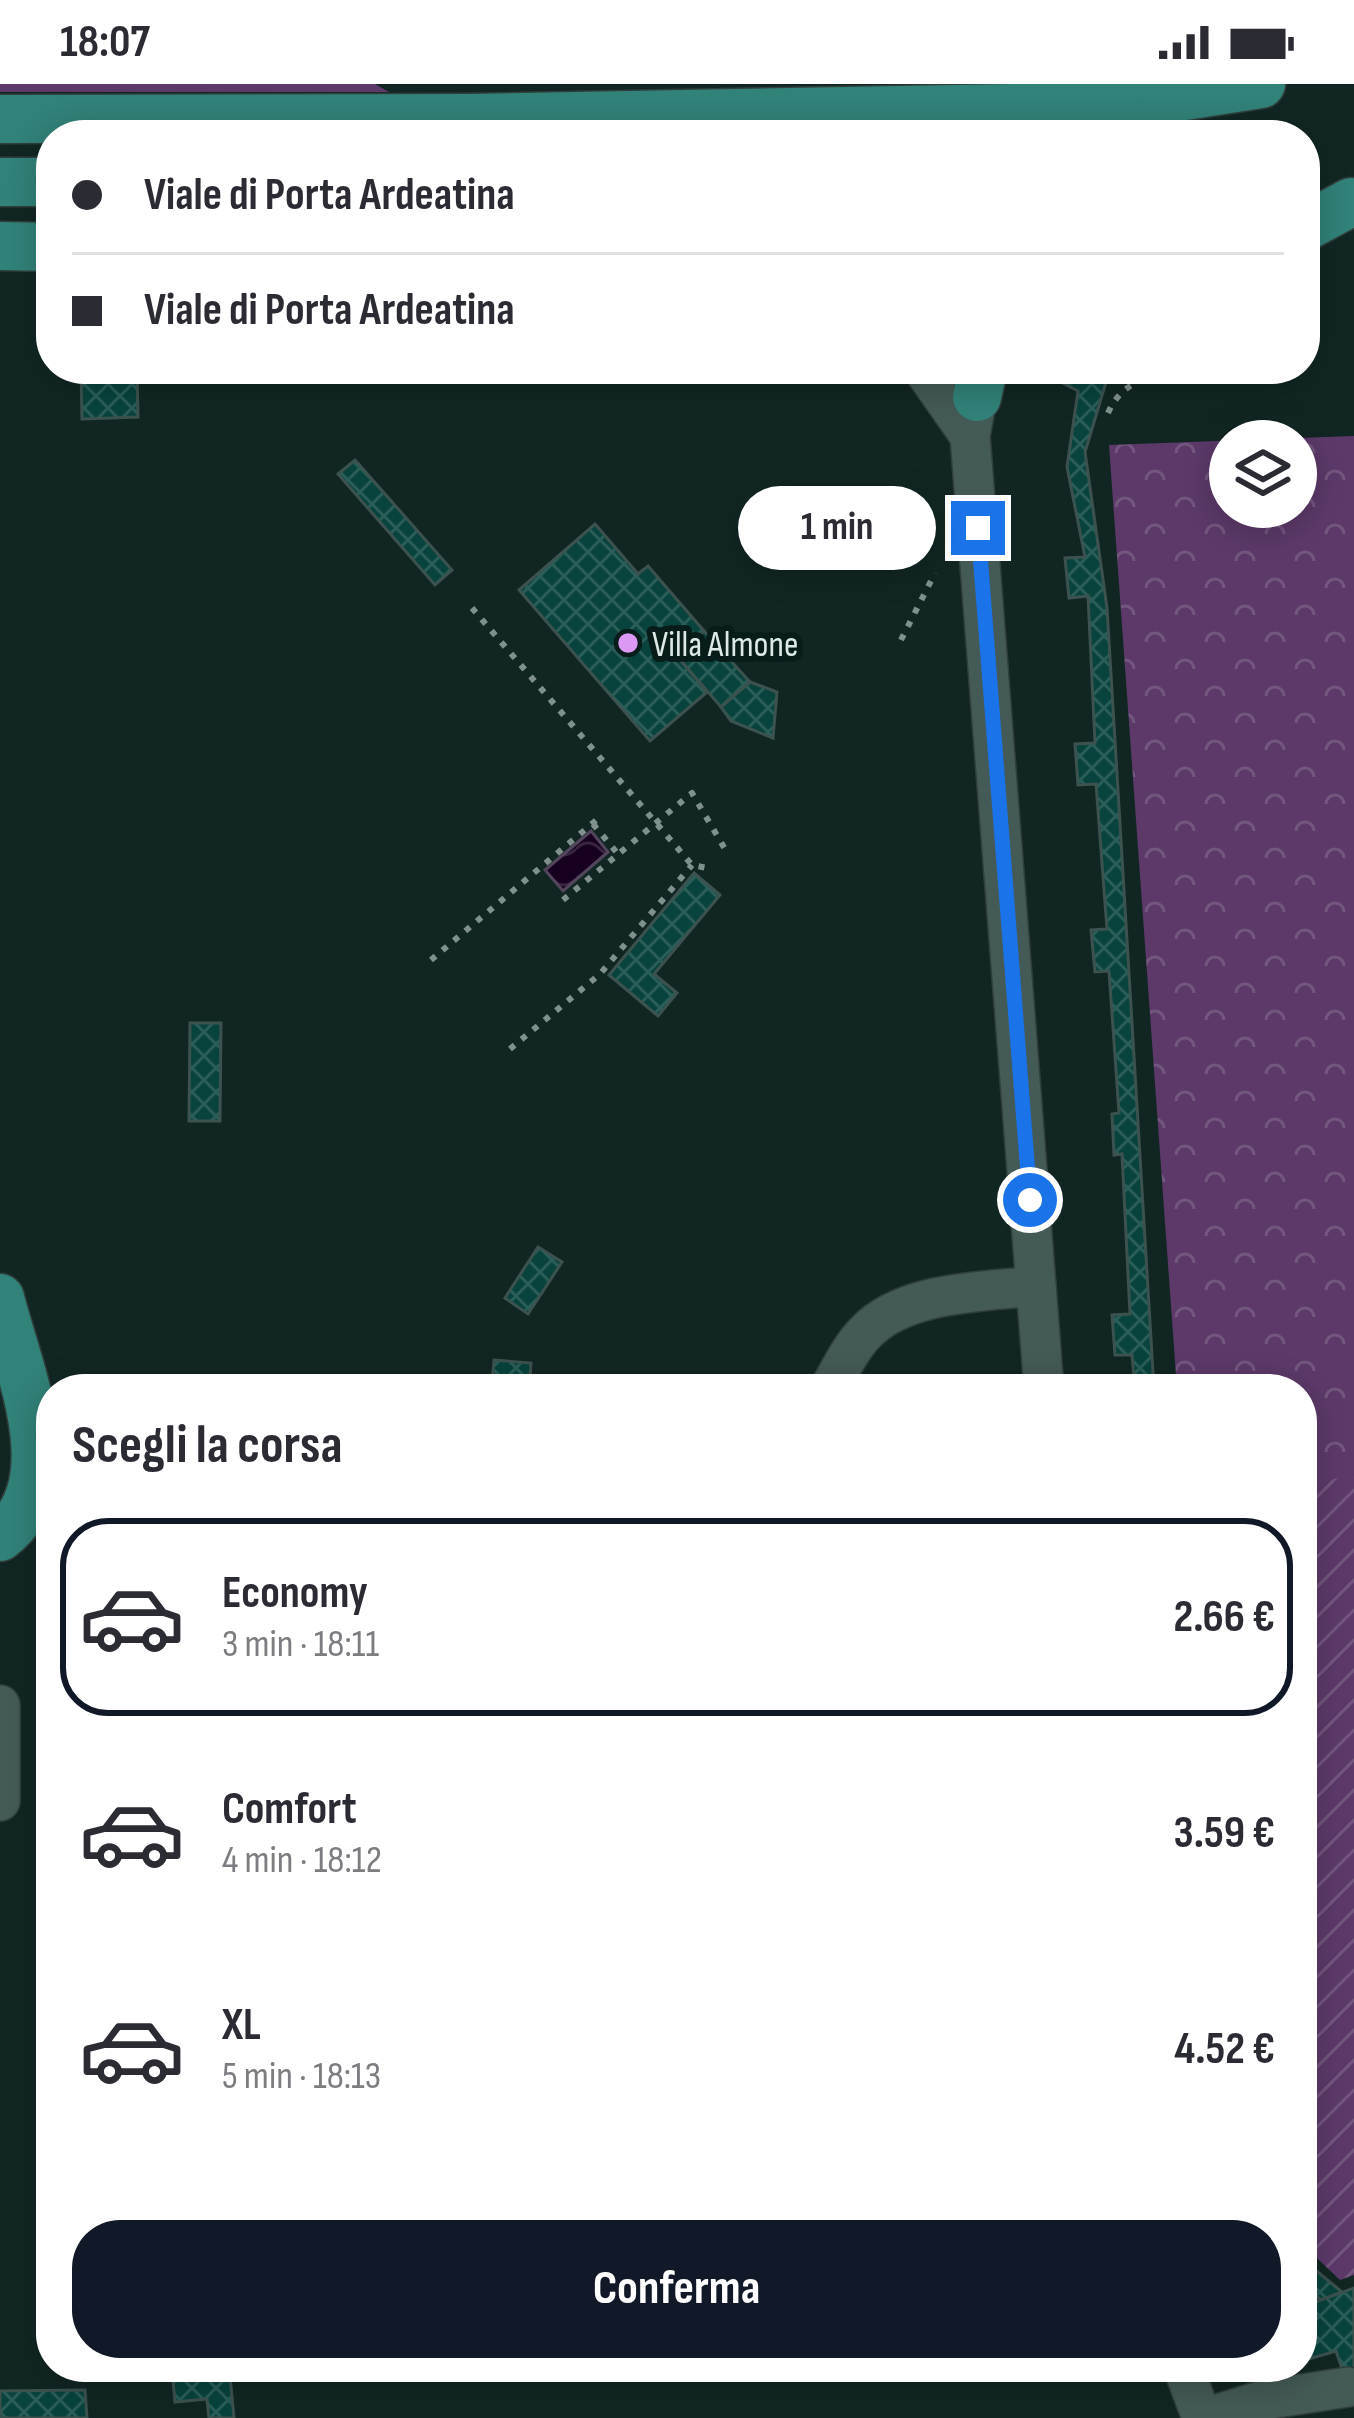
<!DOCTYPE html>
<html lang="it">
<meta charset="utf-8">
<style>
body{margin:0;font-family:"Sofia Sans Condensed",sans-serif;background:#f2f2f3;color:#2b2b33;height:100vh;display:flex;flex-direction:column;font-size:45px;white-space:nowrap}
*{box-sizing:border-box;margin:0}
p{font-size:39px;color:#7c7c81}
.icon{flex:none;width:66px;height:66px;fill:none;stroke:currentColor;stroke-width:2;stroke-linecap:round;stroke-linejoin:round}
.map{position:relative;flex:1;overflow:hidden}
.drawer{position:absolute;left:36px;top:1290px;width:1281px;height:1008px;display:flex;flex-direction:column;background:#fff;border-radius:48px;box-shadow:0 6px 30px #0003}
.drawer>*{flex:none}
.guide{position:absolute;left:36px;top:36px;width:1284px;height:264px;border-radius:48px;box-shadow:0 6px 30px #0003;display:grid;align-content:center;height:264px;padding:0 36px;background:#fff}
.tools{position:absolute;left:1209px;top:336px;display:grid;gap:24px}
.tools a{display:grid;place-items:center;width:108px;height:108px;border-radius:50%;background:#fff;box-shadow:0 6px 30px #0003;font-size:60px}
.end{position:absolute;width:54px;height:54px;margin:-27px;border:15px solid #1a73e8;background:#fff;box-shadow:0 0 0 6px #fff}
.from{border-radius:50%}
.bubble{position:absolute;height:84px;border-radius:42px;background:#fff;box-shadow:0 6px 30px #0003;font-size:39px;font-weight:700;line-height:84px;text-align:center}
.guide b{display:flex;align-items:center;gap:42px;height:114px;font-size:45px}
.guide b+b{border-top:3px solid #e1e1e2}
.guide i{width:30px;height:30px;background:#2b2b33}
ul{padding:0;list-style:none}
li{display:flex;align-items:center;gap:36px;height:198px;margin:0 24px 18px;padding:0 12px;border:6px solid transparent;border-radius:48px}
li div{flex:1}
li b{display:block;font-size:45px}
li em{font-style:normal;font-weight:700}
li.active{border-color:#111827}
li>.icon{width:108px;height:108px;stroke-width:1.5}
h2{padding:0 36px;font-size:54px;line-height:144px}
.cta{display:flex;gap:24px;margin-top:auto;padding:24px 36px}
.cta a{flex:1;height:138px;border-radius:48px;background:#111827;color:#fff;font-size:48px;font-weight:700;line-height:138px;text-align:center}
.status{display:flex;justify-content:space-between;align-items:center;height:84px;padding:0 60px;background:#fff;direction:ltr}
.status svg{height:33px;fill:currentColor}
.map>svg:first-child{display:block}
.grass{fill:#5c3969}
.park{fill:url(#park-crowns);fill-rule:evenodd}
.garden{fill:url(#garden-furrows)}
.water{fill:url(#water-waves);stroke:#52465c;stroke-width:3}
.building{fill:url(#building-cross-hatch);stroke:#3c524f;stroke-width:3}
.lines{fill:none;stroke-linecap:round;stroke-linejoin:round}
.minor-casing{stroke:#303f3c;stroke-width:42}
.major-casing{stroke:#303f3c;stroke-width:51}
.path{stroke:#7f908d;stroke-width:6;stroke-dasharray:6 9;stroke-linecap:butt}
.minor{stroke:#445a56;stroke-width:39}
.major{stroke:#318279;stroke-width:48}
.route{stroke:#1a73e8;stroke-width:15}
.poi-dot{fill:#dc99f4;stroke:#081c1a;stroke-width:4.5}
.labels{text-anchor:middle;stroke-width:12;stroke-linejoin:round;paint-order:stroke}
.poi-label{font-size:36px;fill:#dce9e7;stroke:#081c1a;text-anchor:start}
</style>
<div class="status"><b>18:07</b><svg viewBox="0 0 49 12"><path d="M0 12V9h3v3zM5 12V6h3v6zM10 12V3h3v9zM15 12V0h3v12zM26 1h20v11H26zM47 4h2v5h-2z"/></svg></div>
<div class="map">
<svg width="1354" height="2334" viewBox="0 0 1354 2334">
<defs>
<pattern id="park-crowns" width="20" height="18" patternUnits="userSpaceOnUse" patternTransform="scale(3)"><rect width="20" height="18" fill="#5c3969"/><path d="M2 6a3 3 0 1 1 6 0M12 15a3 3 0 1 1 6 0" fill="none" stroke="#73567e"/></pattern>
<pattern id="garden-furrows" width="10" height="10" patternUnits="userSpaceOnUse" patternTransform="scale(3)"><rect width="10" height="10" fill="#5c3969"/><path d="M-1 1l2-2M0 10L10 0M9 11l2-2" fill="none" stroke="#73567e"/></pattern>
<pattern id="water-waves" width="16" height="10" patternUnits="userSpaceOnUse" patternTransform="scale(3)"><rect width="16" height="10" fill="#170020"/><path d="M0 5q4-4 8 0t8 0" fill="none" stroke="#382540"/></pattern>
<pattern id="building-cross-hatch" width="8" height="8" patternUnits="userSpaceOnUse" patternTransform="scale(3)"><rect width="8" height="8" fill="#08433d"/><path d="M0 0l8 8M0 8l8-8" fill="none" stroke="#2b5e59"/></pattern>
</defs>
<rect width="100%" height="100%" fill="#112623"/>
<polygon class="grass" points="0,0 375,0 389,8 0,8"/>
<path class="park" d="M1354,352V1390L1307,1405L1302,1403V1305H1177L1109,361ZM1230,357H1296V423H1230Z"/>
<polygon class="garden" points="1354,1390 1354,2191 1340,2196 1302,2160 1302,1403"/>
<polygon class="water" points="591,747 608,768 563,807 545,786"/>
<g class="building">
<polygon points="81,285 137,285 138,333 82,335"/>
<polygon points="1026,285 1065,285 1059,297"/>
<polygon points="1065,285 1110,285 1085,368 1107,524 1154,1305 1135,1305 1132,1271 1115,1271 1112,1231 1130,1230 1122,1070 1114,1071 1112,1030 1119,1029 1109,887 1095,888 1091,846 1107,845 1096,700 1078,701 1075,660 1095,659 1088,512 1069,514 1065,474 1085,473 1067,383 1078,307 1059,297"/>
<polygon points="355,376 452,486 435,501 338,390"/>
<polygon points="595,440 638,490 648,482 704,547 677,572 707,608 650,657 519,506"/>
<polygon points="704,547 750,598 721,623 677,572"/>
<polygon points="750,598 777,608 773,654 731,637 721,623"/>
<polygon points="694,789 720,811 654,890 677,909 658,932 609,891"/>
<polygon points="190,939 221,939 220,1037 189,1037"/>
<polygon points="538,1163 562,1178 528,1230 505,1214"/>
<polygon points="494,1276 531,1279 529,1305 457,1305 458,1299 492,1301"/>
<polygon points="1302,2175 1342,2208 1321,2216 1302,2200"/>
<polygon points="1354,2204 1354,2320 1336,2267 1302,2277 1302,2223"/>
<polygon points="230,2292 234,2334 209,2334 207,2315 175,2318 173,2297"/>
<polygon points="85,2306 87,2334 0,2334 0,2307"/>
</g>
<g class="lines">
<defs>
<g id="minor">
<polyline points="923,285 970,352"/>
<polyline points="971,285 977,313 970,352 1044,1305"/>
<path d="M829,1305C840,1287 850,1264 865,1249C904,1207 983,1208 1036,1202"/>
<polyline points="0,1621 0,1717"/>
<polyline points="1183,2283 1202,2334"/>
<polyline points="1205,2334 1263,2316 1348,2303"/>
</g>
<g id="major">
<polyline points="1134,20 1261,0"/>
<polyline points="0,35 470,34 1117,22"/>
<polyline points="0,98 51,98"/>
<polyline points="1305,143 1351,118"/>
<polyline points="0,162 51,163"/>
<polyline points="977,313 983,285"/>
<path d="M0,1214C17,1283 71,1400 0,1453"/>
</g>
</defs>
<use href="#minor" class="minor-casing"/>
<use href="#major" class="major-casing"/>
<g class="path">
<path d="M1108,329C1123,295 1151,293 1185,285"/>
<polyline points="472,524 692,781 712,785"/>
<polyline points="901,556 935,489"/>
<polyline points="593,740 618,770"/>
<polyline points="563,816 692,709 725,765"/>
<polyline points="431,876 600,733"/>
<polyline points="510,965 600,890 692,781"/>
</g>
<use href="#minor" class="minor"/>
<use href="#major" class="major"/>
</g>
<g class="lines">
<polyline class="route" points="978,444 1030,1116"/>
</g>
<circle class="poi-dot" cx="628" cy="559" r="12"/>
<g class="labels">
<g class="poi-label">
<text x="652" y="572">Villa Almone</text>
</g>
</g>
</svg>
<div class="tools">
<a><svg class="icon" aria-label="layers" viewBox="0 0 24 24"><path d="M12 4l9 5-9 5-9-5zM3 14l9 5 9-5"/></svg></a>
</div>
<i class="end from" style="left:1030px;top:1116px"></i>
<i class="end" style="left:978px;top:444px"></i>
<div class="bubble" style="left:738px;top:402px;width:198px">1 min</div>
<div class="guide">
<b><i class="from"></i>Viale di Porta Ardeatina</b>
<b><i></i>Viale di Porta Ardeatina</b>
</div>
<section class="drawer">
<h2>Scegli la corsa</h2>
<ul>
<li class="active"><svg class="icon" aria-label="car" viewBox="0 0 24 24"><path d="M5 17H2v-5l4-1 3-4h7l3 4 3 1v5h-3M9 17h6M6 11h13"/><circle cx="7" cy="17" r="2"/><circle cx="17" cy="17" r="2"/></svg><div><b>Economy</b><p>3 min · 18:11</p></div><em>2.66 €</em></li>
<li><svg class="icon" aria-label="car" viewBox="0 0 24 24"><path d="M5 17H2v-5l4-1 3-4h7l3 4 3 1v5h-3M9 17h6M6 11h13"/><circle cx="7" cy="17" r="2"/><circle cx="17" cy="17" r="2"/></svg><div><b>Comfort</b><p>4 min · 18:12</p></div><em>3.59 €</em></li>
<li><svg class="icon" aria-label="car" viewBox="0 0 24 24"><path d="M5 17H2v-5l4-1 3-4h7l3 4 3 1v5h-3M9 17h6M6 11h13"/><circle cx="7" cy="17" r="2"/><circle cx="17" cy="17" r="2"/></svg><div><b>XL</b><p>5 min · 18:13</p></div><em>4.52 €</em></li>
</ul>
<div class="cta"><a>Conferma</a></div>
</section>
</div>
